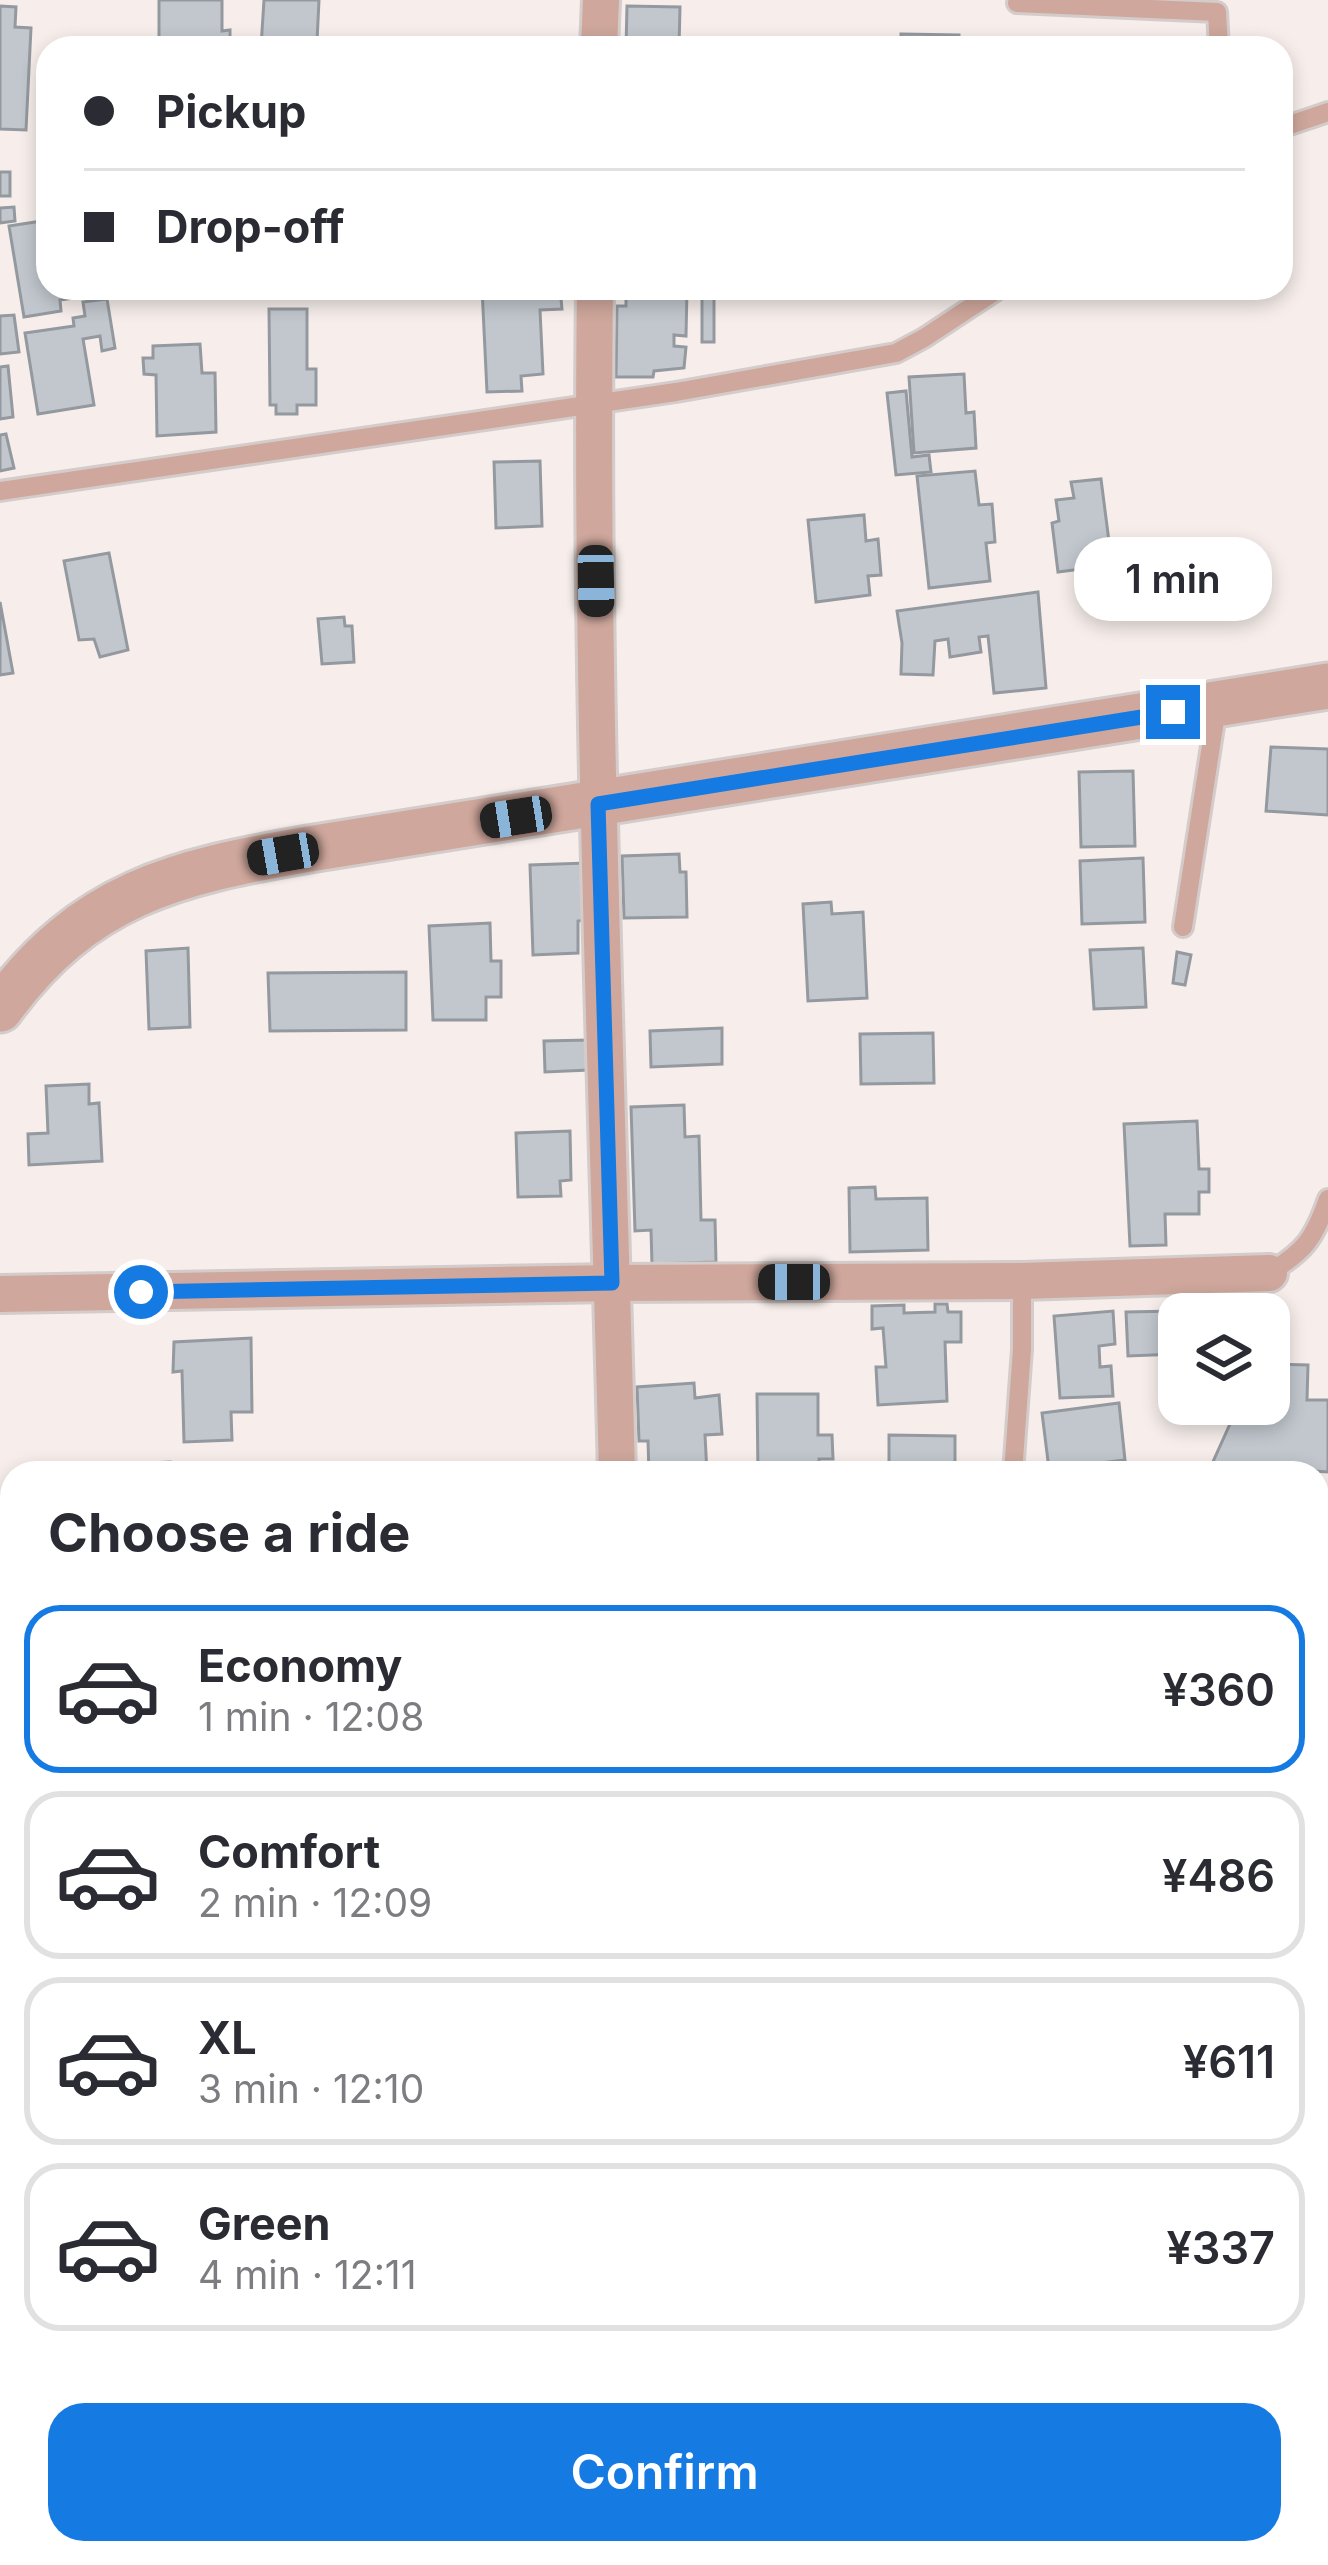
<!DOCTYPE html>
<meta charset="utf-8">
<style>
body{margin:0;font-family:Inter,sans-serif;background:#f2f2f3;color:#2b2b33;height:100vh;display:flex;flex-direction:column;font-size:45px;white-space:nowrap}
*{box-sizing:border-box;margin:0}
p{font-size:39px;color:#7c7c81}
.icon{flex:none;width:66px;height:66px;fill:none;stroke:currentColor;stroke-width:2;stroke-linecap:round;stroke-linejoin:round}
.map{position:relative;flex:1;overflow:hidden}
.side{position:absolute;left:0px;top:1461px;width:1329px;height:1104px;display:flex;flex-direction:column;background:#fff;border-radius:36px 36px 0 0;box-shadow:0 6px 18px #0003}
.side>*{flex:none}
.hud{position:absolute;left:36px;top:36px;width:1257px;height:264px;border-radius:36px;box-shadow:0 6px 18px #0003;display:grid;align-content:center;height:264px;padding:0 48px;background:#fff}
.tools{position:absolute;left:1158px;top:1293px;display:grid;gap:24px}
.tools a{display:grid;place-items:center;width:132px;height:132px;border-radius:24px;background:#fff;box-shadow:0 6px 18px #0003;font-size:60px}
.end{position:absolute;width:54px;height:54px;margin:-27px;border:15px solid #167ae3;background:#fff;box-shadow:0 0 0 6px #fff}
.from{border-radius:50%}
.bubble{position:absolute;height:84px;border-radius:36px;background:#fff;box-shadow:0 6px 18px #0003;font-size:39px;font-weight:600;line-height:84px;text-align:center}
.car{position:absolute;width:36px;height:72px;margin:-36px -18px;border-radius:15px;box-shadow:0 0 9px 3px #0007;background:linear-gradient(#222 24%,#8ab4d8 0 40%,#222 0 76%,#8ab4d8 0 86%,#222 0)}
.hud b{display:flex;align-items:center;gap:42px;height:114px;font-size:45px}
.hud b+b{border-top:3px solid #e1e1e2}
.hud i{width:30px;height:30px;background:#2b2b33}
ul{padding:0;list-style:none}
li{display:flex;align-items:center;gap:36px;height:168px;margin:0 24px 18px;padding:0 24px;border:6px solid #e1e1e2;border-radius:36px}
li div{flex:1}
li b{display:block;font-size:45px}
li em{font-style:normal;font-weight:600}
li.selected{border-color:#167ae3}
li>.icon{width:108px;height:108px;stroke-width:1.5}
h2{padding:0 48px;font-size:54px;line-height:144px}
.button{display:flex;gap:24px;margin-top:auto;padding:24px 48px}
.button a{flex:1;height:138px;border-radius:36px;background:#167ae3;color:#fff;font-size:48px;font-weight:600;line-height:138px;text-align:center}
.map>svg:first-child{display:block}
.green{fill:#e3c5bd}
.building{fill:#c1c7cd;stroke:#94999f;stroke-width:3}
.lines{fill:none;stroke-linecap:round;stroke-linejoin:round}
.service-casing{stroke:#d4ccca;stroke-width:24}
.minor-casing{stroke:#d4ccca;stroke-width:42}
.tertiary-casing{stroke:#d4ccca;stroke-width:51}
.service{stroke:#cfa79c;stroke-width:18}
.minor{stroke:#cfa79c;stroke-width:36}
.tertiary{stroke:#cfa79c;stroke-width:45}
.route{stroke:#167ae3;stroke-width:15}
</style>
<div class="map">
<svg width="1328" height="2565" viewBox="0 0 1328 2565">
<rect width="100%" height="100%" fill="#f7eeeb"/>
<polygon class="green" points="0,1639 12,1715 12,2553 145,2553 147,2565 0,2565 0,2519 6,2509 0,2494"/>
<g class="building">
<polygon points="159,0 222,0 222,31 230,30 230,48 159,46"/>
<polygon points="264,0 319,0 317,42 311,42 311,48 261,47"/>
<polygon points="0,6 16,7 15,27 31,28 26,130 0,129"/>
<polygon points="627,6 680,7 679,48 626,48"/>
<polygon points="901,34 959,35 959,48 901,48"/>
<rect x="0" y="172" width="10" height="24"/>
<polygon points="14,207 15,221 0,223 0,208"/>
<polygon points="48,220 48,288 72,288 74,298 60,300 61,311 24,317 9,226"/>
<polygon points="482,288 560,288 562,309 540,310 543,374 521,376 522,391 487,392"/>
<polygon points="626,290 687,290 686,336 674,335 674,346 686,347 684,368 654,371 653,377 616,377 617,306 626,306"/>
<polygon points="714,295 714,342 702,342 702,296"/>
<polygon points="107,299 115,348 102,351 100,336 83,339 94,405 38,414 25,333 74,326 73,318 85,316 83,302"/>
<polygon points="269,309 307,309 307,369 316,369 316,405 297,405 297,414 276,414 276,405 270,405"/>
<polygon points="14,315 19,352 0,354 0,316"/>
<polygon points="200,344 202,373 215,373 216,432 157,436 156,375 144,374 143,358 153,358 153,346"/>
<polygon points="8,366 13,417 0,419 0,367"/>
<polygon points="964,374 966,413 974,412 976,448 914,453 909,377"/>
<polygon points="906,391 912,457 929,455 931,472 896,475 887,393"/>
<polygon points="6,434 14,468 0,471 0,435"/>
<polygon points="540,461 542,526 496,528 494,462"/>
<polygon points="975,471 979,505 992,504 995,542 986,543 990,581 929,588 917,476"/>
<polygon points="1101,479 1112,565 1058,572 1052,523 1059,521 1056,500 1074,498 1071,482"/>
<polygon points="864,515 866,541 878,539 881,575 868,576 870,595 816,602 808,520"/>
<polygon points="109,553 128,650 100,657 94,639 79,640 64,561"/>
<polygon points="1038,592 1046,688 994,693 988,636 979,637 981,652 950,657 948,639 935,641 933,675 901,674 902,643 897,611"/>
<polygon points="0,602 13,673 0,675"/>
<polygon points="344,617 345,626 352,626 354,662 322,664 318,619"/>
<polygon points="1271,747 1328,749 1328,815 1266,811"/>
<polygon points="1133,771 1135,846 1081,847 1079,772"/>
<polygon points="679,854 680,872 686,872 687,917 624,918 622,856"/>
<polygon points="1143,858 1145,922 1082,924 1080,861"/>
<polygon points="586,863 587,920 578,921 578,953 533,955 530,865"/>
<polygon points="831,902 832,914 863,912 867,998 808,1001 803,904"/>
<polygon points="490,923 491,961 501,961 501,997 486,997 486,1020 433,1020 429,926"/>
<polygon points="188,948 190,1027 149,1029 146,951"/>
<polygon points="1143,948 1146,1007 1094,1009 1090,950"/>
<polygon points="1177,952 1191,955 1185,985 1173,983"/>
<polygon points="406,972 406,1030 270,1031 268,973"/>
<polygon points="722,1028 722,1064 651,1067 650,1031"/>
<polygon points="933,1033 934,1083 861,1084 860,1034"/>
<polygon points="588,1040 589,1070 545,1072 544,1041"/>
<polygon points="89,1084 89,1104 99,1103 102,1161 29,1165 28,1134 48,1133 46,1086"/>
<polygon points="684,1105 685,1137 699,1136 701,1220 715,1220 716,1262 652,1264 651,1230 635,1231 631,1107"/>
<polygon points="1197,1121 1199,1169 1209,1169 1209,1192 1199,1192 1199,1214 1165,1214 1166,1245 1130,1246 1124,1124"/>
<polygon points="570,1131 571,1180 560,1181 561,1196 518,1197 516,1133"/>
<polygon points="875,1187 876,1199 927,1198 928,1250 850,1252 849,1188"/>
<polygon points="935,1304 947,1304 948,1312 961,1312 961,1342 945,1342 947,1401 878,1405 876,1367 886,1367 883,1328 872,1329 872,1306 904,1305 904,1313 935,1312"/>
<polygon points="1113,1311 1115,1344 1099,1346 1100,1367 1111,1366 1113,1396 1060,1398 1054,1316"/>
<polygon points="1175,1311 1177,1354 1128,1356 1126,1312"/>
<polygon points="251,1338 252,1412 231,1412 232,1440 184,1442 182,1371 173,1372 174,1342"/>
<polygon points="1269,1364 1308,1365 1307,1400 1328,1400 1328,1472 1212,1464 1239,1404 1269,1404"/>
<polygon points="694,1383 695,1398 719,1395 722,1434 705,1435 707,1473 649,1473 648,1441 639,1441 637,1387"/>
<polygon points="757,1394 818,1394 818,1435 832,1435 833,1459 819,1459 819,1473 758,1473"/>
<polygon points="1119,1403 1125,1460 1049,1469 1042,1413"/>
<polygon points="889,1435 955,1436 955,1473 889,1473"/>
<polygon points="170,1462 170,1473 81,1473 81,1466"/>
<rect x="1317" y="2176" width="10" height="17"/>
<polygon points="222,2553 267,2553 267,2565 223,2565"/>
<rect x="328" y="2553" width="56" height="12"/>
<rect x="424" y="2553" width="48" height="12"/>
<rect x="519" y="2553" width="58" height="12"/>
<rect x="667" y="2553" width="51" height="12"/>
<polygon points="742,2553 787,2553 787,2565 741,2565"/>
<polygon points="885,2553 931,2553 930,2565 885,2562"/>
<rect x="1120" y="2553" width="55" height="12"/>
<rect x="1246" y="2553" width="48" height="12"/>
<polygon points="1007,2557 1061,2558 1061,2565 1007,2565"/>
</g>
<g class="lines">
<defs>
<g id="service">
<polyline points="1018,0 1017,3 1217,12 1219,48"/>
<polyline points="1281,128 1328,112"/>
<polyline points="0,491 676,392 896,353 924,338 1000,288"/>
<polyline points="1183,927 1217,707"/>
<path d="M1269,1273C1305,1251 1314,1239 1328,1199"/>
<polyline points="1013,1473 1022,1349 1022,1281"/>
<polyline points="0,1651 12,1648"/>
<polyline points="1224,2565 1224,2553"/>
</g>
<g id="minor">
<polyline points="599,48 601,0"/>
<path d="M595,288C590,683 607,1078 617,1473"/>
<polyline points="0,1294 612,1283 1022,1281 1269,1273"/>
<polyline points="0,2458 12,2457"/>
<polyline points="979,2553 979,2565"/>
<polyline points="629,2565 629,2553"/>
</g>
<g id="tertiary">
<path d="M0,1009C84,893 176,872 309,849L1328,686"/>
<polyline points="0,1539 12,1612"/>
<polyline points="164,2553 166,2565"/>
</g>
</defs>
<use href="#service" class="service-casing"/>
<use href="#minor" class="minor-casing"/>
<use href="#tertiary" class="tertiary-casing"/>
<use href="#service" class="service"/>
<use href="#minor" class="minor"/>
<use href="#tertiary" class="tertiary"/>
</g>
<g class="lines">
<polyline class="route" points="141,1292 612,1283 598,804 1173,712"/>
</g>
</svg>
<div class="tools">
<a><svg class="icon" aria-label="layers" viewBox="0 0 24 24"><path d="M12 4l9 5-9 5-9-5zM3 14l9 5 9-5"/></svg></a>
</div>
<i class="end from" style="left:141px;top:1292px"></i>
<i class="end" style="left:1173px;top:712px"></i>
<div class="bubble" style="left:1074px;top:537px;width:198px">1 min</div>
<i class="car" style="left:596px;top:581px;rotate:179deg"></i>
<i class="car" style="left:516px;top:817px;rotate:261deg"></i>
<i class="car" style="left:283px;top:854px;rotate:260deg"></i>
<i class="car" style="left:794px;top:1282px;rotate:270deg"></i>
<div class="hud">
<b><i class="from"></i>Pickup</b>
<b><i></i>Drop-off</b>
</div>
<section class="side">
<h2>Choose a ride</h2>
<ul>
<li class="selected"><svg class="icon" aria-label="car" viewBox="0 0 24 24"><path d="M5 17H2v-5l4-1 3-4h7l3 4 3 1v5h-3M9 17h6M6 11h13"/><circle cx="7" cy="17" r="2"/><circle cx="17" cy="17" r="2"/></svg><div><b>Economy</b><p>1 min · 12:08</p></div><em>¥360</em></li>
<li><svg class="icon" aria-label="car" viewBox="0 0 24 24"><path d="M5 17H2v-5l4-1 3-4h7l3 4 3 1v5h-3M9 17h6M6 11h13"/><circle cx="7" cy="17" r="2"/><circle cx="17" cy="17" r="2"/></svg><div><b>Comfort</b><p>2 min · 12:09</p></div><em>¥486</em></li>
<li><svg class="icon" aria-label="car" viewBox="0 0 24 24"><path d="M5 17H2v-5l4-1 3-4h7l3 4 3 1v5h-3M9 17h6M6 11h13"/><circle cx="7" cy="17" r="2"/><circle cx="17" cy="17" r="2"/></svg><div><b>XL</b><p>3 min · 12:10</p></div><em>¥611</em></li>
<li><svg class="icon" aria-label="car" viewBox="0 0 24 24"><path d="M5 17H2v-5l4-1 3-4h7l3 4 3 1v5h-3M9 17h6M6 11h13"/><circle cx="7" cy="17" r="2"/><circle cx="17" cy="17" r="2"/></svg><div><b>Green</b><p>4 min · 12:11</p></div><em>¥337</em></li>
</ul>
<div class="button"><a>Confirm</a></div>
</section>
</div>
